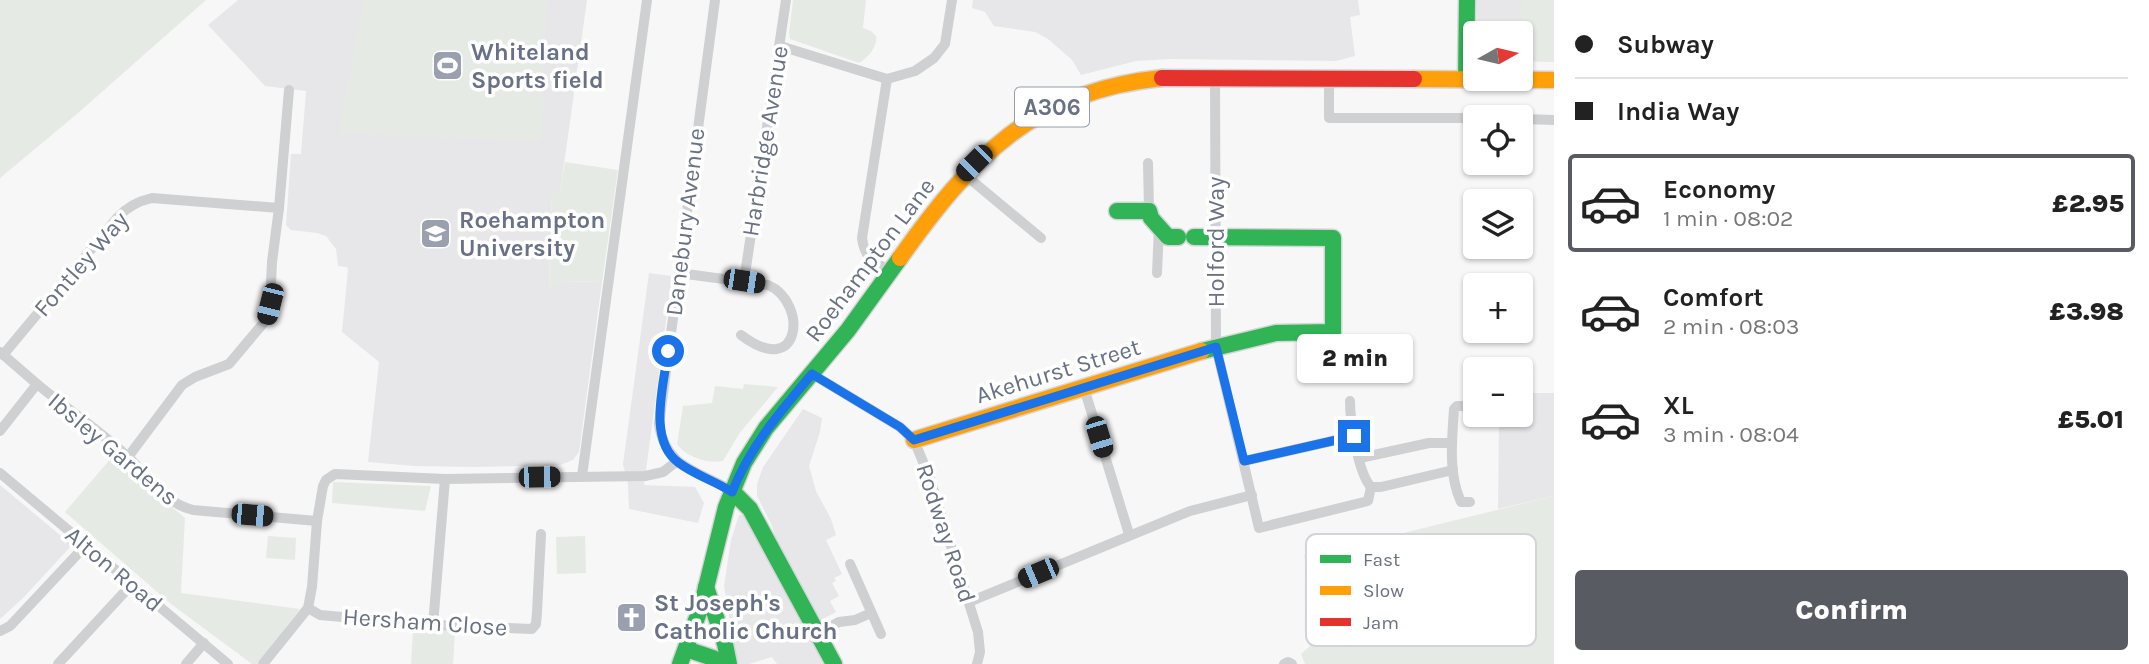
<!DOCTYPE html>
<meta charset="utf-8">
<style>
body{margin:0;font-family:Karla,sans-serif;background:#f2f2f2;color:#222;height:100vh;display:flex;flex-direction:column;font-size:26px;white-space:nowrap}
*{box-sizing:border-box;margin:0}
p{font-size:23px;color:#767676}
.icon{flex:none;width:38px;height:38px;fill:none;stroke:currentColor;stroke-width:2;stroke-linecap:round;stroke-linejoin:round}
.map{position:relative;flex:1;overflow:hidden}
.panel{display:flex;flex-direction:column;background:#fff;width:595px}
.panel>*{flex:none}
.top-card{display:grid;align-content:center;height:154px;padding:0 21px;background:#fff}
.needle{width:46px;rotate:82deg}
.controls{position:absolute;left:1463px;top:21px;display:grid;gap:14px}
.controls a{display:grid;place-items:center;width:70px;height:70px;border-radius:7px;background:#fff;box-shadow:0 2px 5px #0004;font-size:35px}
.end{position:absolute;width:32px;height:32px;margin:-16px;border:9px solid #1a73e8;background:#fff;box-shadow:0 0 0 4px #fff}
.from{border-radius:50%}
.bubble{position:absolute;height:49px;border-radius:7px;background:#fff;box-shadow:0 2px 5px #0004;font-size:23px;font-weight:800;line-height:49px;text-align:center}
.car{position:absolute;width:21px;height:42px;margin:-21px -10px;border-radius:9px;box-shadow:0 0 5px 2px #0007;background:linear-gradient(#222 24%,#8ab4d8 0 40%,#222 0 76%,#8ab4d8 0 86%,#222 0)}
.top-card b{display:flex;align-items:center;gap:24px;height:66px;font-size:26px}
.top-card b+b{border-top:2px solid #e0e0e0}
.top-card i{width:18px;height:18px;background:#222}
ul{padding:0;list-style:none}
li{display:flex;align-items:center;gap:21px;height:98px;margin:0 14px 10px;padding:0 7px;border:4px solid transparent;border-radius:7px}
li div{flex:1}
li b{display:block;font-size:26px}
li em{font-style:normal;font-weight:800}
li.selected{border-color:#585b61}
li>.icon{width:63px;height:63px;stroke-width:1.5}
.cta{display:flex;gap:14px;margin-top:auto;padding:14px 21px}
.cta a{flex:1;height:80px;border-radius:7px;background:#585b61;color:#fff;font-size:28px;font-weight:800;line-height:80px;text-align:center}
main{display:flex;flex:1;min-height:0}
.map>svg:first-child{display:block}
.built{fill:#e7e7e9}
.green{fill:#e6eae5}
.lines{fill:none;stroke-linecap:round;stroke-linejoin:round}
.fast-casing{stroke:#d4d5d6;stroke-width:19}
.slow-casing{stroke:#d4d5d6;stroke-width:19}
.jam-casing{stroke:#d4d5d6;stroke-width:19}
.street{stroke:#cfd0d2;stroke-width:10}
.fast{stroke:#30b455;stroke-width:16}
.slow{stroke:#ff9f0a;stroke-width:16}
.jam{stroke:#e5322d;stroke-width:16}
.route{stroke:#1a73e8;stroke-width:9}
.labels{text-anchor:middle;stroke-width:7;stroke-linejoin:round;paint-order:stroke}
.shield{fill:#fff;stroke:#959caa;stroke-width:2}
.shield-label{font-size:23px;font-weight:bold;fill:#687185}
.poi-label{font-size:24px;font-weight:bold;fill:#687185;stroke:#fff;text-anchor:start}
.street-label{font-size:24px;fill:#687185;stroke:#fff}
.key{fill:#fff;stroke:#d2d4da;stroke-width:2}
.key-label{font-size:19px;fill:#687185}
</style>
<main>
<div class="map">
<svg width="1554" height="664" viewBox="0 0 1554 664">
<rect width="100%" height="100%" fill="#f7f7f7"/>
<g class="built">
<polygon points="238,0 587,0 560,193 555,192 552,195 549,287 563,281 602,282 579,452 573,460 560,465 474,467 414,466 368,462 379,362 342,332 348,269 347,267 338,266 336,249 326,236 317,233 291,230 286,225 291,154 301,154 306,91 265,86 208,25"/>
<polygon points="973,0 1358,0 1360,15 1350,17 1355,56 1336,61 1171,59 1136,61 1081,75 1072,60 1048,39 1035,32 994,26 985,12 972,8"/>
<polygon points="1476,0 1554,0 1554,62 1521,61 1521,33 1477,33"/>
<polygon points="649,273 672,276 644,485 695,487 704,503 698,523 629,509 628,485 623,464"/>
<polygon points="1521,393 1554,393 1554,496 1498,509 1499,415 1521,415"/>
<polygon points="803,409 822,418 820,432 809,466 816,491 831,519 836,535 826,540 842,574 834,578 836,581 832,583 839,596 830,601 836,612 821,620 780,551 772,526 757,496 757,484 763,467"/>
<polygon points="0,485 72,545 23,598 0,619"/>
<polygon points="746,514 776,571 823,664 777,664 772,657 749,664 737,664 724,586 731,540 739,515"/>
</g>
<g class="green">
<polygon points="0,0 206,0 78,113 0,178"/>
<polygon points="364,0 547,0 541,141 339,133"/>
<path d="M793,0H866L863,28L871,31L876,36C878,46 868,58 859,63L790,39L789,33Z"/>
<polygon points="1522,0 1554,0 1554,62 1521,61 1521,33 1519,33"/>
<polygon points="565,162 618,170 602,282 563,281 560,285 549,288 552,194 555,192 560,192"/>
<path d="M744,384L778,387L739,434L723,461C708,464 686,457 677,444L683,406L712,403L715,386L743,389Z"/>
<polygon points="112,457 185,518 181,593 300,609 257,664 252,664 171,604 65,512"/>
<polygon points="333,482 431,486 425,511 332,503"/>
<polygon points="1554,496 1554,664 1305,664 1301,654 1310,646 1321,627 1309,613 1305,599 1311,590 1304,555 1346,547"/>
<polygon points="268,536 296,538 295,560 266,558"/>
<polygon points="585,536 586,573 557,574 556,537"/>
<polygon points="413,629 455,631 453,664 411,664"/>
</g>
<g class="lines">
<defs>
<g id="fast">
<polyline points="1466,79 1467,0"/>
<polyline points="1117,211 1149,211 1151,218 1168,237 1178,237"/>
<polyline points="1194,237 1333,238 1333,332 1276,333 1202,351"/>
<polyline points="732,491 750,509 834,664"/>
<polyline points="706,587 725,644 729,664"/>
<polyline points="686,649 713,658 719,664"/>
<polyline points="680,664 702,604 726,507 744,463 766,428 848,330 900,258"/>
</g>
<g id="slow">
<polyline points="1414,79 1554,80"/>
<path d="M900,258C971,158 1033,91 1162,78"/>
<polyline points="914,440 1202,351"/>
</g>
<polyline id="jam" points="1162,78 1414,79"/>
</defs>
<use href="#fast" class="fast-casing"/>
<use href="#slow" class="slow-casing"/>
<use href="#jam" class="jam-casing"/>
<g class="street">
<path d="M715,0L659,424C665,468 699,471 732,491"/>
<polyline points="780,46 887,79 915,71 934,58 945,44 952,0"/>
<polyline points="1215,77 1216,347 1259,528 1368,501 1371,487"/>
<polyline points="1329,77 1329,118 1475,118"/>
<path d="M887,79L862,238C865,259 873,261 890,271"/>
<polyline points="1521,119 1554,120"/>
<polyline points="1148,163 1149,211"/>
<polyline points="964,174 1041,238"/>
<polyline points="279,208 289,90"/>
<path d="M679,273L768,285C808,302 802,381 741,335"/>
<polyline points="1157,273 1159,228"/>
<polyline points="744,281 786,0"/>
<polyline points="0,352 37,384"/>
<path d="M3,355L118,217C127,207 139,201 152,198L279,208L272,262L270,304L266,320L229,364L195,377L182,385L128,457"/>
<polyline points="812,374 900,427 914,440 930,479 978,632 980,652 977,664"/>
<polyline points="1084,388 1129,534"/>
<path d="M1350,401C1350,421 1358,473 1371,487H1381L1453,470"/>
<path d="M0,431L37,384C66,408 99,430 127,456C149,476 161,502 193,510L317,521"/>
<polyline points="1360,458 1429,443 1452,443"/>
<polyline points="1244,461 1354,436"/>
<polyline points="0,473 228,664"/>
<polyline points="582,476 647,0"/>
<path d="M1470,502H1461C1448,474 1452,440 1454,409L1457,406H1475"/>
<polyline points="850,564 881,634"/>
<polyline points="969,602 1190,511 1252,495"/>
<polyline points="308,608 320,615 433,625 532,629 536,624 537,612 541,534"/>
<polyline points="433,625 445,479"/>
<polyline points="0,631 10,626 86,545"/>
<polyline points="817,634 839,622 855,620 871,613"/>
<polyline points="58,664 132,584"/>
<polyline points="186,664 204,643"/>
<polyline points="263,664 308,608 312,587 317,521 323,486 326,480 335,474 445,479 645,476 663,472 676,462"/>
<polyline points="1284,664 1288,662 1292,664"/>
</g>
<use href="#fast" class="fast"/>
<use href="#slow" class="slow"/>
<use href="#jam" class="jam"/>
</g>
<g class="lines">
<path class="route" d="M668,351C664,384 647,440 679,463C695,475 715,481 732,492C751,445 780,412 812,374L900,427L914,440L1216,347L1244,461L1354,436"/>
</g>
<defs>
<symbol id="stadium-square" viewBox="-11 -11 22 22"><rect x="-9" y="-9" width="18" height="18" rx="4" fill="#9aa0ad" stroke="#fff"/><path d="M0-5a6.5 5 0 1 0 0 10a6.5 5 0 1 0 0-10ZM-3.5-1.8h7v3.6h-7Z" fill="#fff"/></symbol>
<symbol id="university-square" viewBox="-11 -11 22 22"><rect x="-9" y="-9" width="18" height="18" rx="4" fill="#9aa0ad" stroke="#fff"/><path d="M0-5L7-2L0 1L-7-2ZM-4 1L0 2.5L4 1V4Q0 6-4 4Z" fill="#fff"/></symbol>
<symbol id="church-square" viewBox="-11 -11 22 22"><rect x="-9" y="-9" width="18" height="18" rx="4" fill="#9aa0ad" stroke="#fff"/><path d="M-1.2-6h2.4v3.5h3.3v2.4h-3.3V6h-2.4V-.1h-3.3v-2.4h3.3Z" fill="#fff"/></symbol>
</defs>
<g fill-rule="evenodd">
<use href="#stadium-square" x="430" y="48" width="35" height="35"/>
<use href="#university-square" x="418" y="216" width="35" height="35"/>
<use href="#church-square" x="614" y="600" width="35" height="35"/>
</g>
<g class="labels">
<rect class="shield" x="1015" y="87.5" width="74" height="39" rx="5"/>
<g class="shield-label">
<text x="1052" y="115">A306</text>
</g>
<g class="poi-label">
<text x="471" y="60">Whiteland<tspan x="471" dy="28">Sports field</tspan></text>
<text x="459" y="228">Roehampton<tspan x="459" dy="28">University</tspan></text>
<text x="654" y="611">St Joseph's<tspan x="654" dy="28">Catholic Church</tspan></text>
</g>
<g class="street-label">
<text transform="translate(765 141) rotate(-81)" y="8">Harbridge Avenue</text>
<text transform="translate(685 222) rotate(-83)" y="8">Danebury Avenue</text>
<text transform="translate(1216 242) rotate(-90)" y="8">Holford Way</text>
<text transform="translate(870 260) rotate(-53)" y="8">Roehampton Lane</text>
<text transform="translate(81 264) rotate(-49)" y="8">Fontley Way</text>
<text transform="translate(1058 371) rotate(-17)" y="8">Akehurst Street</text>
<text transform="translate(113 449) rotate(40)" y="8">Ibsley Gardens</text>
<text transform="translate(946 533) rotate(72)" y="8">Rodway Road</text>
<text transform="translate(114 569) rotate(40)" y="8">Alton Road</text>
<text transform="translate(425 622) rotate(4)" y="8">Hersham Close</text>
</g>
</g>
<rect x="1306" y="534" width="230" height="112" rx="10" class="key"/>
<rect x="1320" y="555" width="31" height="8" fill="#30b455"/>
<rect x="1320" y="586" width="31" height="9" fill="#ff9f0a"/>
<rect x="1320" y="618" width="31" height="8" fill="#e5322d"/>
<g class="key-label">
<text x="1363" y="566">Fast</text>
<text x="1363" y="597">Slow</text>
<text x="1363" y="629">Jam</text>
</g>
</svg>
<div class="controls">
<a><svg class="needle" viewBox="-14 -14 28 28"><path d="M0-13l5 13h-10z" fill="#e53935"/><path d="M0 13l5-13h-10z" fill="#767676"/></svg></a>
<a><svg class="icon" aria-label="locate" viewBox="0 0 24 24"><circle cx="12" cy="12" r="6"/><path d="M12 2v4M12 18v4M2 12h4M18 12h4"/></svg></a>
<a><svg class="icon" aria-label="layers" viewBox="0 0 24 24"><path d="M12 4l9 5-9 5-9-5zM3 14l9 5 9-5"/></svg></a>
<a>+</a>
<a>−</a>
</div>
<i class="end from" style="left:668px;top:351px"></i>
<i class="end" style="left:1354px;top:436px"></i>
<div class="bubble" style="left:1297px;top:334px;width:116px">2 min</div>
<i class="car" style="left:974px;top:163px;rotate:225deg"></i>
<i class="car" style="left:744px;top:281px;rotate:99deg"></i>
<i class="car" style="left:270px;top:304px;rotate:194deg"></i>
<i class="car" style="left:1099px;top:437px;rotate:163deg"></i>
<i class="car" style="left:539px;top:477px;rotate:89deg"></i>
<i class="car" style="left:252px;top:515px;rotate:95deg"></i>
<i class="car" style="left:1038px;top:573px;rotate:247deg"></i>
</div>
<section class="panel">
<div class="top-card">
<b><i class="from"></i>Subway</b>
<b><i></i>India Way</b>
</div>
<ul>
<li class="selected"><svg class="icon" aria-label="car" viewBox="0 0 24 24"><path d="M5 17H2v-5l4-1 3-4h7l3 4 3 1v5h-3M9 17h6M6 11h13"/><circle cx="7" cy="17" r="2"/><circle cx="17" cy="17" r="2"/></svg><div><b>Economy</b><p>1 min · 08:02</p></div><em>£2.95</em></li>
<li><svg class="icon" aria-label="car" viewBox="0 0 24 24"><path d="M5 17H2v-5l4-1 3-4h7l3 4 3 1v5h-3M9 17h6M6 11h13"/><circle cx="7" cy="17" r="2"/><circle cx="17" cy="17" r="2"/></svg><div><b>Comfort</b><p>2 min · 08:03</p></div><em>£3.98</em></li>
<li><svg class="icon" aria-label="car" viewBox="0 0 24 24"><path d="M5 17H2v-5l4-1 3-4h7l3 4 3 1v5h-3M9 17h6M6 11h13"/><circle cx="7" cy="17" r="2"/><circle cx="17" cy="17" r="2"/></svg><div><b>XL</b><p>3 min · 08:04</p></div><em>£5.01</em></li>
</ul>
<div class="cta"><a>Confirm</a></div>
</section>
</main>
